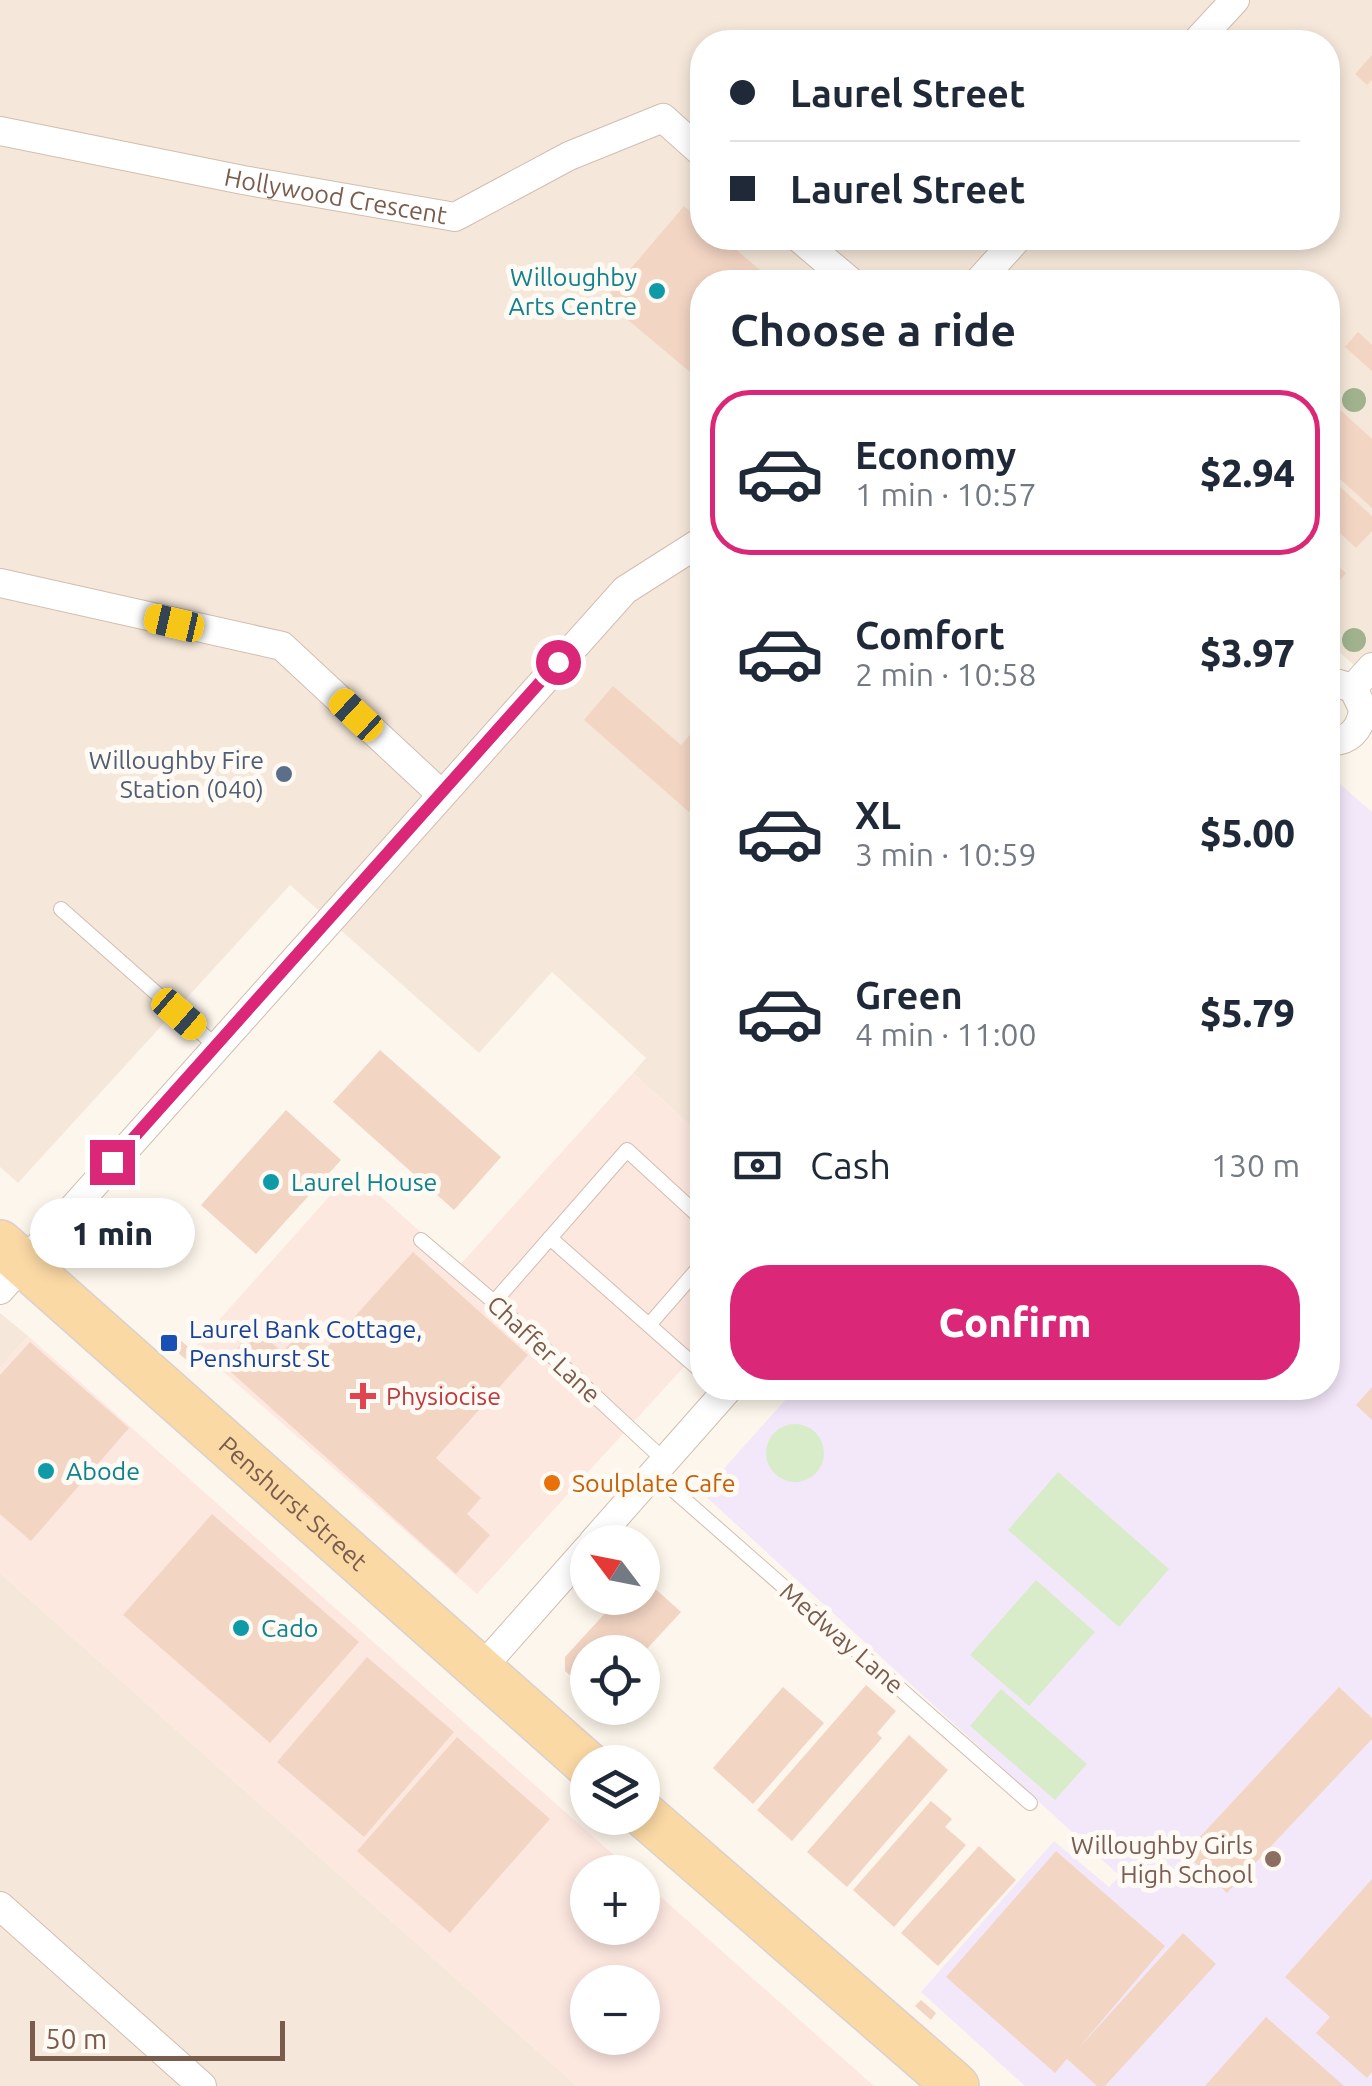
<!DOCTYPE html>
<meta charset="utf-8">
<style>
body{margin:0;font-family:Ubuntu,sans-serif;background:#f2f2f3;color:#1f2937;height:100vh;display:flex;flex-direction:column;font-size:38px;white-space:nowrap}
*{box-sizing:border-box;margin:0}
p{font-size:32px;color:#747a83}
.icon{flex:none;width:55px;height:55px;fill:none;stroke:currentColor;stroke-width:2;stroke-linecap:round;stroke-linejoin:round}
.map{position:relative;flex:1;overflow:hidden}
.panel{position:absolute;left:690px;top:270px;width:650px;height:1130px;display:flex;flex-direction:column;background:#fff;border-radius:40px;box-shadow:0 5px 15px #0003}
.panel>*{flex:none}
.top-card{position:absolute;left:690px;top:30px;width:650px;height:220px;border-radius:40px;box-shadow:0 5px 15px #0003;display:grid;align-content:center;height:220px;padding:0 40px;background:#fff}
.needle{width:65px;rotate:302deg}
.controls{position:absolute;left:570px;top:1525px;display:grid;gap:20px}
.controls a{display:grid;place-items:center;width:90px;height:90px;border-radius:50%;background:#fff;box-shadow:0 5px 15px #0003;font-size:50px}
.scale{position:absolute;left:30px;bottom:25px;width:255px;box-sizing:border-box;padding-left:10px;border:5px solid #7a5c4d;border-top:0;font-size:28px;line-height:35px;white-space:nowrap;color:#7a5c4d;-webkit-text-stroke:8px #fffaf3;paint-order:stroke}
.end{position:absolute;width:45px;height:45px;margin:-22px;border:12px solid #db2777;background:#fff;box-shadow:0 0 0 5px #fff}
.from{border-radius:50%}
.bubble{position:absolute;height:70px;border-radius:35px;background:#fff;box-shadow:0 5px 15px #0003;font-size:32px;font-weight:800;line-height:70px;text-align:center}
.car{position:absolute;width:30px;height:60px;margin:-30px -15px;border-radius:12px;box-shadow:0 0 8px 2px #0007;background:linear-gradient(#f5c518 24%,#345 0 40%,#f5c518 0 76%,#345 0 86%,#f5c518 0)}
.top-card b{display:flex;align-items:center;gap:35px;height:95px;font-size:38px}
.top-card b+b{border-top:2px solid #e0e1e3}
.top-card i{width:25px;height:25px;background:#1f2937}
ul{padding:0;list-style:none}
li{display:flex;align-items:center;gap:30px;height:165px;margin:0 20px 15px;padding:0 20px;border:5px solid transparent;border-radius:40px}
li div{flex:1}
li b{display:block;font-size:38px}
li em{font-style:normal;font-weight:800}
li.on{border-color:#db2777}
li>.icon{width:90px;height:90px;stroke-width:1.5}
h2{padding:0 40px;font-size:45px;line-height:120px}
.pay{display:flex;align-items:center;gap:25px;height:110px;padding:0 40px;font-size:38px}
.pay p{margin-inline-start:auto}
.button{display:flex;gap:20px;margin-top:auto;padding:20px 40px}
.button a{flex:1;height:115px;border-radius:40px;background:#db2777;color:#fff;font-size:40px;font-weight:800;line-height:115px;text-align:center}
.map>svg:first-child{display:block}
.residential{fill:#f5e8da;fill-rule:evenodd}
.commercial{fill:#fde8e0;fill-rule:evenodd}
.education{fill:#f3e8fa}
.green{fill:#d8ecc9}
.building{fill:#f3d5c3}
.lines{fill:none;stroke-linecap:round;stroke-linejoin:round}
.service-casing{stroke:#d1beb0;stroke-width:16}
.minor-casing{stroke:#d1beb0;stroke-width:30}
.primary-casing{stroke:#dad1cd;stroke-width:48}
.path{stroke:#d9b8a5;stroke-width:6;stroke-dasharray:2.5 8;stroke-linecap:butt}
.service{stroke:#fff;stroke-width:14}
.minor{stroke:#fff;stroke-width:28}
.primary{stroke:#fbd9a5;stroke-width:45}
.tree{fill:#a0b28e}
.route{stroke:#db2777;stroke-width:12}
.culture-dot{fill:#0f9aa8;stroke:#fffaf3;stroke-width:4}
.service-dot{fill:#5c6f8a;stroke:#fffaf3;stroke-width:4}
.transit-dot{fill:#1a4fb4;stroke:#fffaf3;stroke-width:4}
.health-dot{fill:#e0444e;stroke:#fffaf3;stroke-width:4}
.food-dot{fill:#e8710a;stroke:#fffaf3;stroke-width:4}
.education-dot{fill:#8d6e63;stroke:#fffaf3;stroke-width:4}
.labels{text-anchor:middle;stroke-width:10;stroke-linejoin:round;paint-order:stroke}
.street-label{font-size:25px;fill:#7a5c4d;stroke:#fffaf3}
.culture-label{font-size:25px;fill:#0d838f;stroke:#fffaf3;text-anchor:start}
.service-label{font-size:25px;fill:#4e5e75;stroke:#fffaf3;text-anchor:end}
.transit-label{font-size:25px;fill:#164399;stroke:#fffaf3;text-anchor:start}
.health-label{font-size:25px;fill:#be3a42;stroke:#fffaf3;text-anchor:start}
.food-label{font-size:25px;fill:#c56008;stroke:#fffaf3;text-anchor:start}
.education-label{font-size:25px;fill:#785e54;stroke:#fffaf3;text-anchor:end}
</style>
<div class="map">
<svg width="1372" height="2086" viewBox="0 0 1372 2086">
<rect width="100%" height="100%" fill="#fdf6ec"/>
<g class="residential">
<path d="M0,0H1372V681L1328,642V282H702V1136L633,1073L646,1058L552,972L479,1053L290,885L18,1183L0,1167ZM702,42H1328V238H702Z"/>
<polygon points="0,1313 28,1336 0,1368"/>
<polygon points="0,1573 577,2086 0,2086"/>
</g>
<g class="commercial">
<polygon points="633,1073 702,1136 702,1347 477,1594 195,1347 352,1171 459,1266"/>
<path d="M28,1336L633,1872H588V1928H642L643,1881L874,2086H577L0,1573V1368ZM588,1982H642V2038H588Z"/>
</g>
<polygon class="education" points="1340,784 1372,812 1372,2086 1025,2086 921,1992 1054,1841 1109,1887 1120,1876 702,1493 796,1388 1328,1388 1328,798"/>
<g class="green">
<circle cx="795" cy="1453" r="29"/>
<polygon points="1058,1472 1169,1569 1119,1627 1008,1530"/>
<polygon points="1036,1580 1095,1632 1029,1706 970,1655"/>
<polygon points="1001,1689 1087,1764 1055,1800 970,1726"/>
</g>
<g class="building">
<polygon points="1372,55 1372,80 1367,85 1355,74"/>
<polygon points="684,206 702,221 702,238 722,238 771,279 702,282 702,382 604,300"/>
<polygon points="1358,332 1372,345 1372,371 1345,347"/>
<polygon points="1328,399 1372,439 1372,508 1328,468"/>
<polygon points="1328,476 1372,516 1372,531 1356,548 1328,522"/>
<polygon points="1328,557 1346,573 1328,595"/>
<polygon points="613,686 681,745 702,721 702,797 689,812 584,720"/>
<polygon points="380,1050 501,1157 454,1210 333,1102"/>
<polygon points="286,1110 341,1160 256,1254 201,1205"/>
<polygon points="413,1252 528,1355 436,1458 481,1498 467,1514 490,1535 456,1574 223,1365 255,1328 282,1352 299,1334 321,1354"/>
<polygon points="178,1338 195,1353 188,1361 171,1347"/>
<polygon points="30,1342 129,1428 31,1541 0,1514 0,1375"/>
<polygon points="1372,1387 1372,1420 1356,1405"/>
<polygon points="212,1514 359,1642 270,1743 123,1615"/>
<polygon points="642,1577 681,1612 644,1652 588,1652 588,1690 565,1671 565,1657 619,1598 642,1598"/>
<polygon points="367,1657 454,1732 364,1837 277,1762"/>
<polygon points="866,1685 896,1711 877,1733 882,1738 792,1841 757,1810"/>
<polygon points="783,1687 824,1723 753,1804 713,1768"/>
<polygon points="1339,1687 1372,1718 1372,1739 1227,1893 1185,1853"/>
<polygon points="909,1735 948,1770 847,1887 807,1852"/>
<polygon points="457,1737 550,1819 450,1933 357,1851"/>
<polygon points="931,1801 952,1819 945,1827 966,1845 894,1927 853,1890"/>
<polygon points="979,1846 1016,1880 938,1966 901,1933"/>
<polygon points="1056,1851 1165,1946 1077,2050 1183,1933 1216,1964 1105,2086 1097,2086 1067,2059 1055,2073 946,1977"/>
<polygon points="1372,1879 1372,2072 1367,2078 1316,2033 1330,2017 1285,1977"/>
<polygon points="921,2000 936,2013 931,2020 915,2006"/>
<polygon points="1266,2017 1344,2086 1205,2086"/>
</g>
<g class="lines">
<defs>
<g id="service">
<polyline points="61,909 216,1046"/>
<polyline points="550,1238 702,1372"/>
<polyline points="421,1240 494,1302 665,1461"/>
<polyline points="494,1302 627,1150 702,1219"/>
<polyline points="649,1325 702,1264"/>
<polyline points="654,1473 1030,1803"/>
</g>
<g id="minor">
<polyline points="1196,42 1235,0"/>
<path id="s1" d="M0,131L243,180L455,217L569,156L663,118L702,153"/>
<polyline points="799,238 851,282"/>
<polyline points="978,282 1018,238"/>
<polyline points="0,583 282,646 440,793"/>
<path d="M1328,681L1353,688L1363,709C1361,729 1349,743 1328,741"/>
<polyline points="1353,688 1372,667"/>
<polyline points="0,1290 625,590 702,541"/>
<polyline points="593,1542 729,1388"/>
<polyline points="479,1671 588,1548"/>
<polyline points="0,1906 202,2086"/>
</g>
<g id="primary">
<path id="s2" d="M0,1243L588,1765"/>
<polyline points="642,1813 956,2086"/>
</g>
</defs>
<use href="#service" class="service-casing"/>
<use href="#minor" class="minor-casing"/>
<use href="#primary" class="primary-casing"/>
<g class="path">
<polyline points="1328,603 1329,593"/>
<polyline points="1328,630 1332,634"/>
</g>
<use href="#service" class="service"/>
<use href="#minor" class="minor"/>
<use href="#primary" class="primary"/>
</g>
<g class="tree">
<circle cx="1354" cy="400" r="12"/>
<circle cx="1354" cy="640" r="12"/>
</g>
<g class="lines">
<polyline class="route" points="112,1162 558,662"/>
</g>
<g class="culture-dot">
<circle cx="657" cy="291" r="10"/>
<circle cx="271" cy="1182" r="10"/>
<circle cx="46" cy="1471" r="10"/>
<circle cx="241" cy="1628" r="10"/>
</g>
<circle class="service-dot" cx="284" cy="774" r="10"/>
<rect class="transit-dot" x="159" y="1333" width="20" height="20" rx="5"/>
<path class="health-dot" d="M358 1381h10v10h10v10h-10v10h-10v-10h-10v-10h10z"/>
<circle class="food-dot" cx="552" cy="1483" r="10"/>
<circle class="education-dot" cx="1273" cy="1859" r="10"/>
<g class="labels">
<g class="street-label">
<text dy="9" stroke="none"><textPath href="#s1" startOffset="342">Hollywood Crescent</textPath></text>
<text transform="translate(544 1349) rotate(43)" y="9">Chaffer Lane</text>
<text dy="9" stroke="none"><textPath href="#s2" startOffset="392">Penshurst Street</textPath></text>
<text transform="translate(842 1638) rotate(41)" y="9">Medway Lane</text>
</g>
<g class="culture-label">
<text x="637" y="286" text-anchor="end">Willoughby<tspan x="637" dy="29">Arts Centre</tspan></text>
<text x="291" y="1191">Laurel House</text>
<text x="66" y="1480">Abode</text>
<text x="261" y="1637">Cado</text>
</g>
<g class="service-label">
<text x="264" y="769">Willoughby Fire<tspan x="264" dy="29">Station (040)</tspan></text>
</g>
<g class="transit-label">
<text x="189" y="1338">Laurel Bank Cottage,<tspan x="189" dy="29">Penshurst St</tspan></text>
</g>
<g class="health-label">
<text x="386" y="1405">Physiocise</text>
</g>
<g class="food-label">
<text x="572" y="1492">Soulplate Cafe</text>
</g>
<g class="education-label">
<text x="1253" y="1854">Willoughby Girls<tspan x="1253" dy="29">High School</tspan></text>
</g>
</g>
</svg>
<div class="controls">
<a><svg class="needle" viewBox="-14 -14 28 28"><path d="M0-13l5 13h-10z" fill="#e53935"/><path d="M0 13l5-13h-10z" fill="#747a83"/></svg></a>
<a><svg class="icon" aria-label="locate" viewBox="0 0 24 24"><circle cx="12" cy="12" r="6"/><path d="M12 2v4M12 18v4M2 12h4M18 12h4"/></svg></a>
<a><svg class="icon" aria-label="layers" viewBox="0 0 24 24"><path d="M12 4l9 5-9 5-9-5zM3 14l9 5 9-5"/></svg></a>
<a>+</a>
<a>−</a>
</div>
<div class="scale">50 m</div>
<i class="end from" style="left:558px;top:662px"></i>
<i class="end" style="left:112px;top:1162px"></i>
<div class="bubble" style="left:30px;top:1198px;width:165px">1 min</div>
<i class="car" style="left:174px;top:623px;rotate:283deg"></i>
<i class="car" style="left:356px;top:715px;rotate:313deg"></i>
<i class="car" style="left:179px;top:1014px;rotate:131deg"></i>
<div class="top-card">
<b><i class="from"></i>Laurel Street</b>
<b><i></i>Laurel Street</b>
</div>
<section class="panel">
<h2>Choose a ride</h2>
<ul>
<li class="on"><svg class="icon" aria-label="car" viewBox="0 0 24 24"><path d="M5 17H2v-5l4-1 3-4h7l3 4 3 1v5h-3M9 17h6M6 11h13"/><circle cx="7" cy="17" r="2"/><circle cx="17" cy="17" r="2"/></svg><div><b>Economy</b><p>1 min · 10:57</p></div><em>$2.94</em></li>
<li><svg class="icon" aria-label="car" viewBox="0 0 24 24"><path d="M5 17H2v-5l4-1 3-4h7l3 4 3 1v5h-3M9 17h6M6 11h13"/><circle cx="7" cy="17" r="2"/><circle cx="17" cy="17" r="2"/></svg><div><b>Comfort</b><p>2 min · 10:58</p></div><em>$3.97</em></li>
<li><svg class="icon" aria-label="car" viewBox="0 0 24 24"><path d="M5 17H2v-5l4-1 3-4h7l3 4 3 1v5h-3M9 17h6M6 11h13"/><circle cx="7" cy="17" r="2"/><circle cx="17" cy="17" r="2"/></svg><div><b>XL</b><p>3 min · 10:59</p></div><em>$5.00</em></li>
<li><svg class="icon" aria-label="car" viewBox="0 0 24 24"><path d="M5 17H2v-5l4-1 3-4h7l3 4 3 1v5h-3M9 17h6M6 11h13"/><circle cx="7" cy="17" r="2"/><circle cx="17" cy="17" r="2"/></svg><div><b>Green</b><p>4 min · 11:00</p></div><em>$5.79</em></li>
</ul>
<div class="pay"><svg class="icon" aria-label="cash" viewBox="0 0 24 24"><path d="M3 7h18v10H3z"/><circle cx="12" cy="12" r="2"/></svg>Cash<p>130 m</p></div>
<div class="button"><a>Confirm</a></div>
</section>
</div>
